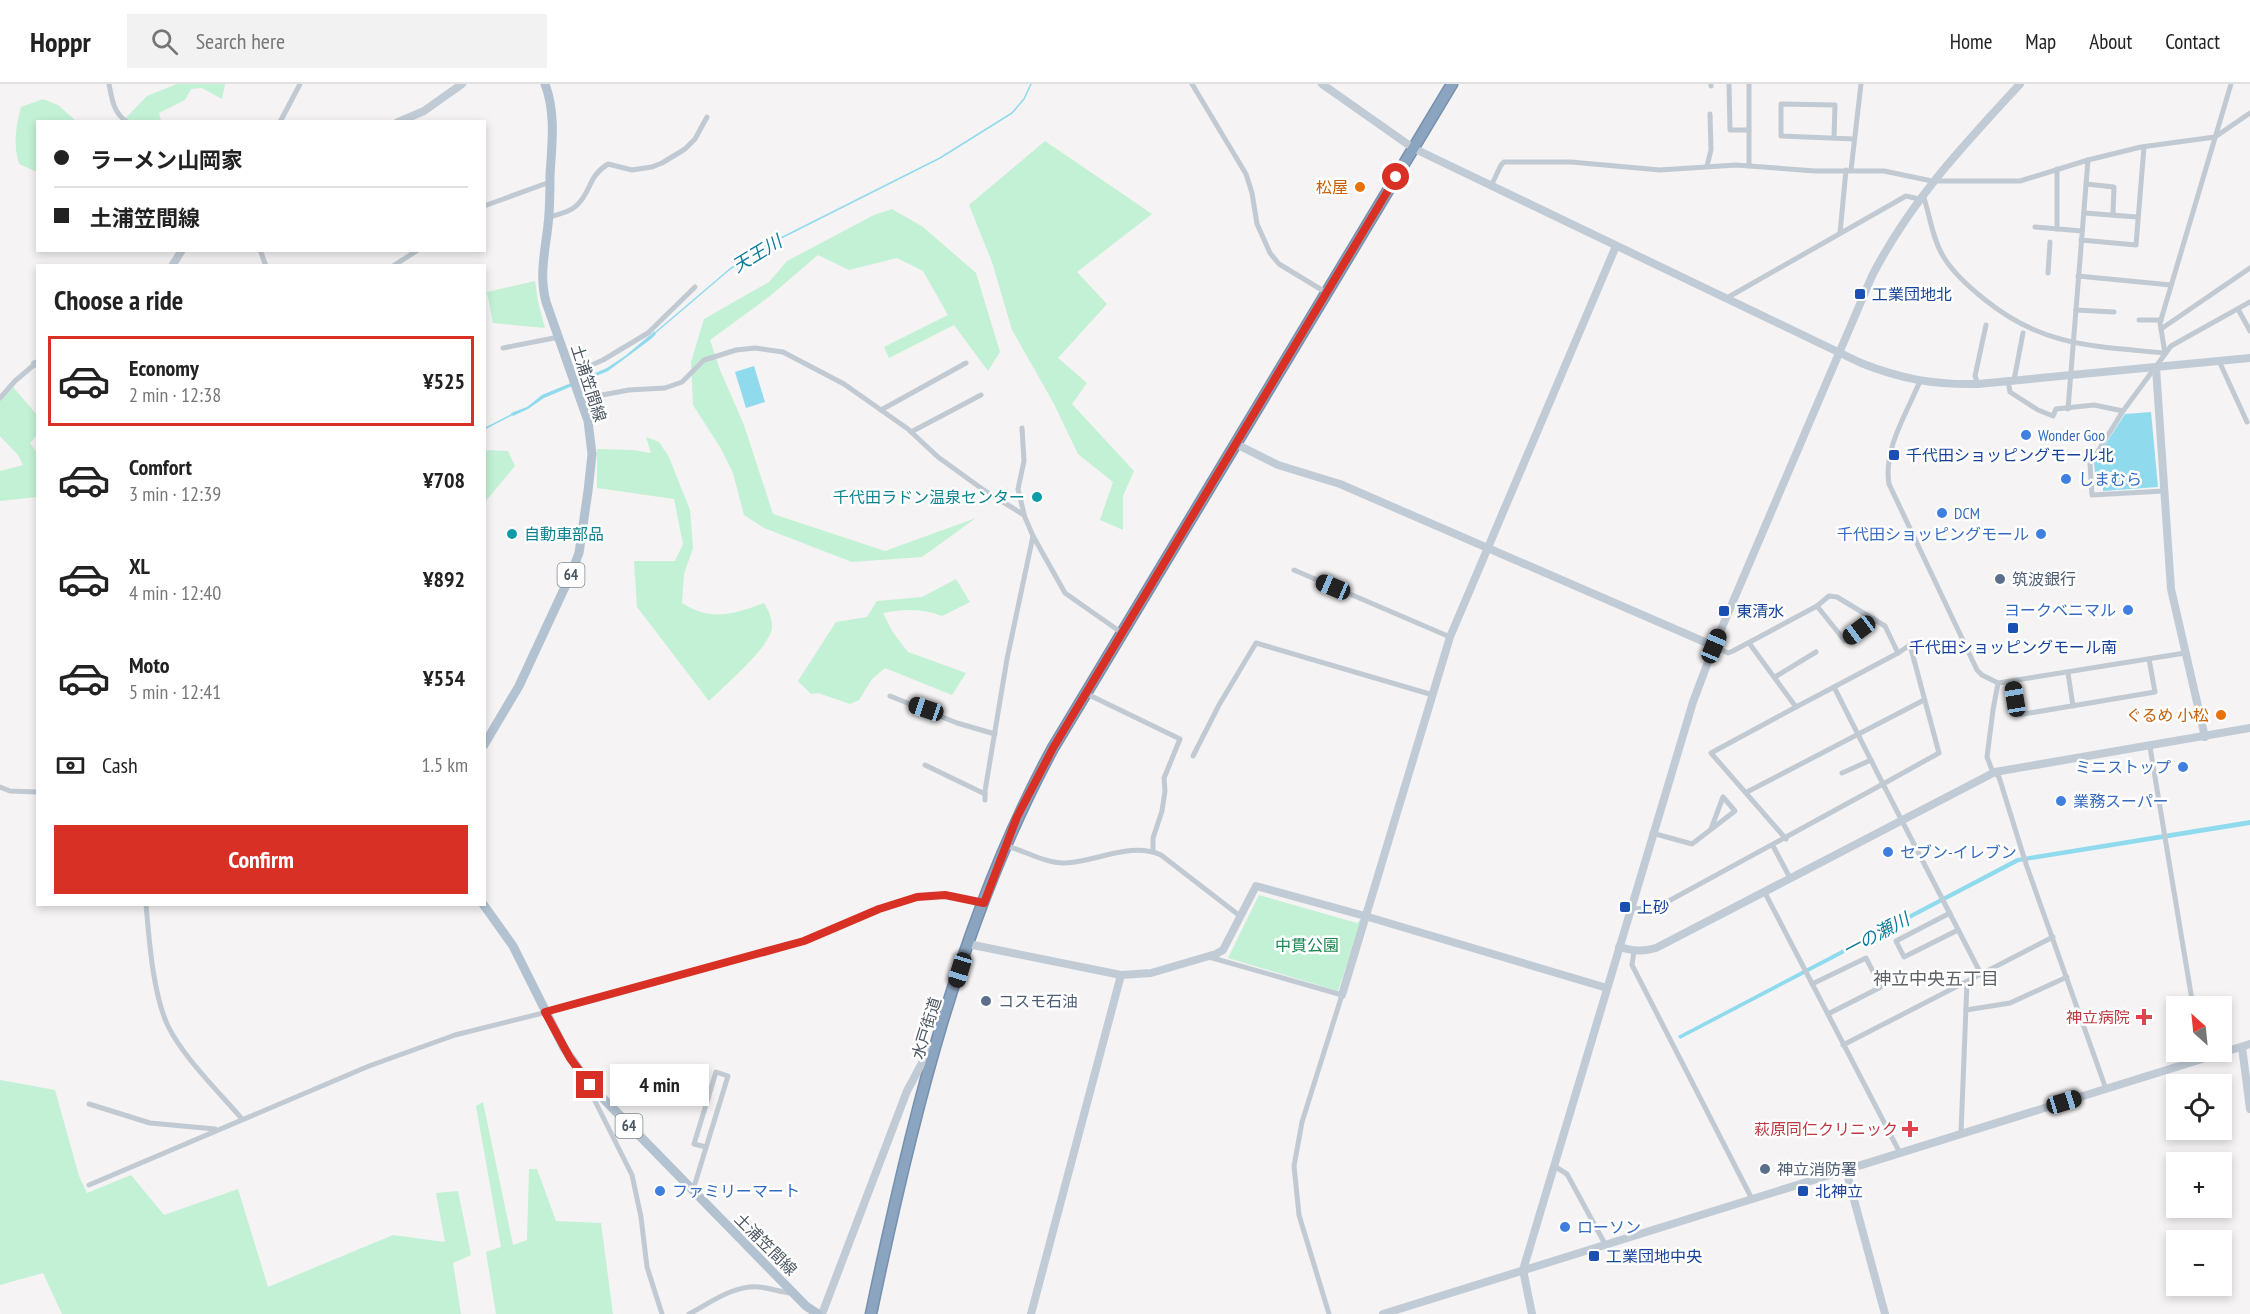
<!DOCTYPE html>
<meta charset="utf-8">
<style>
body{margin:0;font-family:"PT Sans Narrow","Noto Sans JP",sans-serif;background:#f2f2f2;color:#222;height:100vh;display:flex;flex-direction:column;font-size:22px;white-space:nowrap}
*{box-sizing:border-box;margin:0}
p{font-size:20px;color:#767676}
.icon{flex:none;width:33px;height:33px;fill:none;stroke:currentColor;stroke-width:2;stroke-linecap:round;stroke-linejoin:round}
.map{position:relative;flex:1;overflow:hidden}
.panel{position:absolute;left:36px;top:180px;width:450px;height:642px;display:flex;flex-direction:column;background:#fff;border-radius:0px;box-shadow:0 3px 9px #0003}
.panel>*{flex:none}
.guide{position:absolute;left:36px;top:36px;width:450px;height:132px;border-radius:0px;box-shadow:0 3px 9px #0003;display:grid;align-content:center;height:132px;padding:0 18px;background:#fff}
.needle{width:39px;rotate:333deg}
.tools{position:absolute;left:2166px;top:912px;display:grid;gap:12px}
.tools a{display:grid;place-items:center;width:66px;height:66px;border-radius:0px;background:#fff;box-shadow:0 3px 9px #0003;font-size:30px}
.end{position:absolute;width:27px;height:27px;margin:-14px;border:8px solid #d93025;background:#fff;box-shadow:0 0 0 3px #fff}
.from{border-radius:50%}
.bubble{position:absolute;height:42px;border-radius:0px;background:#fff;box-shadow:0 3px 9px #0003;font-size:20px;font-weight:600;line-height:42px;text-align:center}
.car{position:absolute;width:18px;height:36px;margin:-18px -9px;border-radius:8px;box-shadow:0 0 4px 2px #0007;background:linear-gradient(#222 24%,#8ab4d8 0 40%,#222 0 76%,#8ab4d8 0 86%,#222 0)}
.guide b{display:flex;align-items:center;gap:21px;height:57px;font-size:22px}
.guide b+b{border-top:2px solid #e0e0e0}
.guide i{width:15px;height:15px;background:#222}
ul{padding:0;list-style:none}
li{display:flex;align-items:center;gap:18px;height:90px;margin:0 12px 9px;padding:0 6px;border:3px solid transparent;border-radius:0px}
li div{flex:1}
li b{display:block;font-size:22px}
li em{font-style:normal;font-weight:600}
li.active{border-color:#d93025}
li>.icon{width:54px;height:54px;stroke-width:1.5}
h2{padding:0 18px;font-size:27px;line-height:72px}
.pay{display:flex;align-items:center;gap:15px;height:66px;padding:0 18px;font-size:22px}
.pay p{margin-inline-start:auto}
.cta{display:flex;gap:12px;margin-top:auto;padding:12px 18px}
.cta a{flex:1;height:69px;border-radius:0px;background:#d93025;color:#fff;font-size:24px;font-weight:600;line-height:69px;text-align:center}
header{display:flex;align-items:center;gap:36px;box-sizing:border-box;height:84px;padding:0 30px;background:#fff;border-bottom:2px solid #e0e0e0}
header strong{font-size:28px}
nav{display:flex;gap:33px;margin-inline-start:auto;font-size:21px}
.search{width:420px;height:54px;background:#f2f2f2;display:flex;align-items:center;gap:15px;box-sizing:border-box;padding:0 21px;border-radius:0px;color:#767676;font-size:22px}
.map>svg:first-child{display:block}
.green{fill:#c3f1d5}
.water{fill:#90daee}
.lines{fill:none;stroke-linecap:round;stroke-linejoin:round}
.stream{stroke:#90daee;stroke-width:1.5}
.highway-casing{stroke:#7690ad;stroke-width:13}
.street{stroke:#c1cad2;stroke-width:5}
.secondary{stroke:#c1cbd6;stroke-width:8}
.primary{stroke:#b3c2d1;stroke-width:9}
.highway{stroke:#8ba5c1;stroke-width:10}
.route{stroke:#d93025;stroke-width:8}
.food-dot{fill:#e8710a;stroke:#fff;stroke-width:2}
.transit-dot{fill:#1a4fb4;stroke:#fff;stroke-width:2}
.shop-dot{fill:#3f7fe0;stroke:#fff;stroke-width:2}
.culture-dot{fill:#0f9aa8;stroke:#fff;stroke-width:2}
.service-dot{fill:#5c6f8a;stroke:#fff;stroke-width:2}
.health-dot{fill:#e0444e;stroke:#fff;stroke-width:2}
.labels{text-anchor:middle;stroke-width:5;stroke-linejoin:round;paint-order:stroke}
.shield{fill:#fff;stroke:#808990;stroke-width:1.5}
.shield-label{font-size:15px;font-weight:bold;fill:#4a5661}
.food-label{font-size:16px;fill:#c56008;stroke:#fff;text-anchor:end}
.transit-label{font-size:16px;fill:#164399;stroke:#fff;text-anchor:start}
.street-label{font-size:16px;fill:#4a5661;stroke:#fff}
.shop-label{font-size:16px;fill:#366cbe;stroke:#fff;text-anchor:start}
.culture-label{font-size:16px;fill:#0d838f;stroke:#fff;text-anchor:end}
.service-label{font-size:16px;fill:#4e5e75;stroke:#fff;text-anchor:start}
.park-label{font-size:16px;fill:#17864f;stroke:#fff}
.health-label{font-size:16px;fill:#be3a42;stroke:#fff;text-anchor:end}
.water-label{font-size:18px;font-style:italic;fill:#0c7c9b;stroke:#fff}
.neighbourhood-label{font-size:18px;fill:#5f6368;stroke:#fff}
</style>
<header>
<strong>Hoppr</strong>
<div class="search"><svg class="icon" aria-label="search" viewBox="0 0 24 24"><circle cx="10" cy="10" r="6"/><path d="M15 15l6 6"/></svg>Search here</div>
<nav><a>Home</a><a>Map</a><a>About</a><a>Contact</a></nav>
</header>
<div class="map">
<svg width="2250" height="1230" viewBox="0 0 2250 1230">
<rect width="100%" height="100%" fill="#f5f3f3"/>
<g class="green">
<polygon points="177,0 225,0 222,15 202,4 191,5 185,16 159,29 161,37 122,38 147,12"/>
<path d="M43,15L58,21L76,37L38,38L37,88L19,80C13,60 16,42 21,23Z"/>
<polygon points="1045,57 1152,130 1077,188 1107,220 1058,274 1087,299 1072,320 1134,387 1123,412 1123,446 1100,436 1113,398 1078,370 1054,320 1012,246 992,178 969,121"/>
<polygon points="892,125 923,143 976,189 1000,268 988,287 954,241 889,274 884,263 948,231 923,187 897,174 849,186 818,171 770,212 710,256 720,286 744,341 773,430 885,467 976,434 922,473 852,478 764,444 744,431 733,389 720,363 693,321 691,278 704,235 769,198 787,177 874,131"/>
<polygon points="535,197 538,218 545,244 493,239 487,208"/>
<polygon points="13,303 37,331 37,351 30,359 37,369 37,413 0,417 0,387 23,381 18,371 0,352 0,317"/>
<path d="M646,353L659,358L669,373L690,426L693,464L684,490L682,519C711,538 734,530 764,519C768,525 772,534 772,542C773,561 723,603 709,617L637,523L634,477H675L683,460L674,415L597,404V365L633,366L651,369Z"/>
<polygon points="487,366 508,367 515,382 485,418 485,368"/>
<path d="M956,495L970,518L942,532C922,524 903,525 883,529L892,547L908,568L966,589L952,611L885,584L872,595L859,616L850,620L818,609L811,610L798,597L836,538L867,533L877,517L922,513Z"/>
<polygon points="1259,811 1357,839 1363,833 1338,907 1228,874"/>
<polygon points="0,996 55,1006 79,1092 87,1109 131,1091 164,1131 238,1105 268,1203 393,1151 445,1158 436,1109 458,1107 471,1171 453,1179 461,1230 62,1230 43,1189 0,1201"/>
<polygon points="483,1018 513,1161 527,1156 529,1085 537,1085 556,1137 601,1139 613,1230 496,1230 486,1168 501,1163 476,1022"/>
</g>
<g class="water">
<polygon points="655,247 656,250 651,255 608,287 544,314 528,325 513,332 511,329 527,323 542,311 607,284 625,272"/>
<polygon points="754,282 765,318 746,324 735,288"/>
<polygon points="2151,328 2158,403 2103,407 2103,403 2096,402 2094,378 2125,330"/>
<polygon points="2250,736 2250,741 2019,778 1680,955 1678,952 2017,774"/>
</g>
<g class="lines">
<g class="stream">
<polyline points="656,248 730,185 769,160 940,74 1012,29 1024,15 1031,0"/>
<polyline points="484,345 513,330"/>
</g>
<defs>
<path id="highway" d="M871,1230C911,1038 959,837 1053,664L1452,0"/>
</defs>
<use href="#highway" class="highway-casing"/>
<g class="street">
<path d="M109,0C112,15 113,28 127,38"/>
<polyline points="1192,0 1246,90 1252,109 1257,140 1270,169 1279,180 1327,209"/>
<polyline points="1711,0 1711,2"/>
<polyline points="1729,0 1730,46 1749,46"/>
<polyline points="280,38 300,0"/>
<polyline points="1834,54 1835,21 1781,20 1781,52 1854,55"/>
<polyline points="1707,82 1711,66 1710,30"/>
<polyline points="1749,82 1749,0"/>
<polyline points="1851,86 1861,0"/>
<polyline points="2086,100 2114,103 2113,130"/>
<polyline points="1491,102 1501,81 1504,78 1571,78 1660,86 1736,81 1815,87 1884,87 1932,97 2020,97 2088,76 2141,63 2215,53 2250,29"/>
<path d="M1923,111C1930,131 1932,154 1943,172C1953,189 1969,203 1984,215C2043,263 2093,262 2165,269"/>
<polyline points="484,122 550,98"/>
<polyline points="2084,129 2137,133"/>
<path d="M549,133C557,131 570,128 576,122C592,108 587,93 608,80L632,86L652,83L662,79L685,65L695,55L707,33"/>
<polyline points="2035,143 2082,147"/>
<polyline points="2057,145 2057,85"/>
<polyline points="1840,149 1846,86"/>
<polyline points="2081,156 2136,161 2144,63"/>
<polyline points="260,166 266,182"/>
<polyline points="393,182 418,166"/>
<polyline points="2048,189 2050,158"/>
<polyline points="2078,192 2171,201"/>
<polyline points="1725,215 1906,112 1919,115"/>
<polyline points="2238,225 2250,247"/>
<polyline points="2076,226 2114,228"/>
<polyline points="2139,236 2161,236"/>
<polyline points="2161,245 2250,184"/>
<polyline points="503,264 559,253"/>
<polyline points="2165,269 2160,239 2231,0"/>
<polyline points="2219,277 2247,338"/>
<polyline points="571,290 603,276 648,249 695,203"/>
<polyline points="2008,296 2010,308 2038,326 2053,332 2056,325 2094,321 2123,327 2171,262 2250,218"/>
<polyline points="2014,296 2023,249"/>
<path d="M1920,297C1907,329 1883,365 1889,400L1977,586L1982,591L1998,599L2185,569"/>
<polyline points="1978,300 1975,292 1986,241"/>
<polyline points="579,310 587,307 602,311 629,306 665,304 682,298 704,276 714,273 736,266 755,264 783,268 844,300 908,345 938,373 985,407 1024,431 1033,452 1065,509 1122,549"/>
<polyline points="0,314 15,297 35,280"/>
<polyline points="2068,325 2088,76"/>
<polyline points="881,326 966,279"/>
<polyline points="2123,327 2090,380 2092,411 2164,407"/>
<polyline points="1022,344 1024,377 1018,405 1024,430"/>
<polyline points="911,348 981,311"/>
<polyline points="1294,486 1450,553"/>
<polyline points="1817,522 1845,557 1874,535"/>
<polyline points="1749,559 1796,623 1834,603 1883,700 1939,669 1910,561 1898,569"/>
<polyline points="1714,562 1728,569 1733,567 1817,522 1829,512 1837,513 1885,542 1898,569 1834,603"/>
<polyline points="2068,589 2073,622"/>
<polyline points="1775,593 1816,568"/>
<polyline points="2013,598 2018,631 2155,608 2149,575"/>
<polyline points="1998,599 1993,626 1987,673 1992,686 1999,693 2026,780 2106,1005"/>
<polyline points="1085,609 1180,655 1164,694 1165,707 1162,727 1153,754 1153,767"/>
<polyline points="890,612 957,639 995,650"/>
<polyline points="2150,663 2193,922"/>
<polyline points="1193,672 1219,621 1256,559 1433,611"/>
<polyline points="925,681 985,710"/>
<polyline points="1842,689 1871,676"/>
<polyline points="0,703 10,707 38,708"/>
<polyline points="1747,708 1924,616"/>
<polyline points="985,716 985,707 1007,575 1033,452"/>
<polyline points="1652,749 1692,760 1735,727 1723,713 1711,745"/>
<polyline points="1786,755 1711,669 1796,623"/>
<path d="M1007,762C1025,767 1047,780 1065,779C1096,778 1131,757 1161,771L1240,832"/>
<polyline points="1773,762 1790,794"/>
<polyline points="1764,807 1900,1069"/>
<path d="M146,820C149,855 153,911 168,942C183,973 219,1008 242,1035"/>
<polyline points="1631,823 1638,825 1665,819 1883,700 1981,890"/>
<polyline points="1950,829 1896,857 1904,873 1958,846"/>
<polyline points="1634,867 1632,881 1752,1115"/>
<polyline points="1209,873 1342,911 1302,1038 1294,1082 1299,1131 1329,1230"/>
<polyline points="1812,900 1866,874 1881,903 1828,930"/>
<polyline points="1966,926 2010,919 2067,893"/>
<polyline points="1843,961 2053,853"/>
<polyline points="591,1005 594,1015 632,1091 641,1133 647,1183 662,1230"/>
<polyline points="89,1020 150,1039 215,1045"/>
<polyline points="1961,1049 1967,898"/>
<polyline points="1554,1082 1567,1090 1605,1160"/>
<polyline points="89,1101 369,982 455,951 595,916 804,857 879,825 917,813 945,811 982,819"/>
<polyline points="693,1106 728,992 716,988 694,1060 706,1063"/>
<path d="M689,1230C710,1219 733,1201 759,1203C770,1204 780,1208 791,1209"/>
</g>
<g class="secondary">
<path d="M1322,0L1413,64L1861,279C1901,295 1934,301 1978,300L2250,274"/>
<polyline points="398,38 424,27 462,0"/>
<polyline points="172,182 182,166"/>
<polyline points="35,280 38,279"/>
<polyline points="2156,284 2171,505 2205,653"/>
<polyline points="1236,360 1278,381 1340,400 1714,562"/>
<polyline points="968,860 1121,891 1151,889 1216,870 1223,866 1256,802 1365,832 1607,904"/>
<path d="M1619,863C1633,867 1642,868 1656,864L1995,688L2250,644"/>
<polyline points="1342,911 1450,553 1616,162"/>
<polyline points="2242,963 2250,1025"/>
<polyline points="1846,1086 1885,1230"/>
<polyline points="822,1230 907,1007 922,979 934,964"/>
<polyline points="1031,1230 1121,891"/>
<polyline points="1383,1230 2250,960"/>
<path d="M1532,1230L1523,1186L1693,618L1714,562L1872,192C1911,116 1963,62 2020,0"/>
</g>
<g class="primary">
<path d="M484,661L519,602L571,490L579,469L588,407L592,370L588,337L546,218C539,191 545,168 548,141C550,124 550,107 550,91C552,60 556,29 545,0"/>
<polyline points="483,820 513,862 564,964 590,1001 806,1222 818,1230"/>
</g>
<use href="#highway" class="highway"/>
</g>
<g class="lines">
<polyline class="route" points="590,1001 570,974 545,928 804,857 879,825 917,813 945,811 984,819 1017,733 1053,664 1396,93"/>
</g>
<g class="food-dot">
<circle cx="1360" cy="103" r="6"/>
<circle cx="2221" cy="631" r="6"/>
</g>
<g class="transit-dot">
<rect x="1854" y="204" width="12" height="12" rx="3"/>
<rect x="1888" y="365" width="12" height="12" rx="3"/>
<rect x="1718" y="521" width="12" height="12" rx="3"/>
<rect x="2007" y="538" width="12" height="12" rx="3"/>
<rect x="1619" y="817" width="12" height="12" rx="3"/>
<rect x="1797" y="1101" width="12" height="12" rx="3"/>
<rect x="1588" y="1166" width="12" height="12" rx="3"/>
</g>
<g class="shop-dot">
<circle cx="2026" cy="351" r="6"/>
<circle cx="2066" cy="395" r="6"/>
<circle cx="1942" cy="429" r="6"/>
<circle cx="2041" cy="450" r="6"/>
<circle cx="2128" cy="526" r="6"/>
<circle cx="2183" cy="683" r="6"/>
<circle cx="2061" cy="717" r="6"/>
<circle cx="1888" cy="768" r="6"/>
<circle cx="660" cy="1107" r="6"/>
<circle cx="1565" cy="1143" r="6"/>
</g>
<g class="culture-dot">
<circle cx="1037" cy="413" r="6"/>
<circle cx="512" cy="450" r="6"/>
</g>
<g class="service-dot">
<circle cx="2000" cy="495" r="6"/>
<circle cx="986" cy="917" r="6"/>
<circle cx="1765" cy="1085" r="6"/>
</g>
<g class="health-dot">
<path d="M2141 924h6v6h6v6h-6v6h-6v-6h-6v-6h6z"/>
<path d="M1907 1036h6v6h6v6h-6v6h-6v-6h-6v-6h6z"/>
</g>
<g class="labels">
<g class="shield">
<rect x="557.5" y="479" width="27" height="24" rx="4.5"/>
<rect x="615.5" y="1030" width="27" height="24" rx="4.5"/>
</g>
<g class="shield-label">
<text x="571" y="496">64</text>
<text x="629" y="1047">64</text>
</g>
<g class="food-label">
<text x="1348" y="109">松屋</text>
<text x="2209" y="637">ぐるめ 小松</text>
</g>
<g class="transit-label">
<text x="1872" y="216">工業団地北</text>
<text x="1906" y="377">千代田ショッピングモール北</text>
<text x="1736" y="533">東清水</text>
<text x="2013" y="569" text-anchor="middle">千代田ショッピングモール南</text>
<text x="1637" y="829">上砂</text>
<text x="1815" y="1113">北神立</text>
<text x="1606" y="1178">工業団地中央</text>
</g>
<g class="street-label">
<text transform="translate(589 299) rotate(72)" y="6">土浦笠間線</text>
<text transform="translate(926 944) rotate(-73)" y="6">水戸街道</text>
<text transform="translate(766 1160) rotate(45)" y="6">土浦笠間線</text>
</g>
<g class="shop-label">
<text x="2038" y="357">Wonder Goo</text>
<text x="2078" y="401">しまむら</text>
<text x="1954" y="435">DCM</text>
<text x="2029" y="456" text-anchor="end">千代田ショッピングモール</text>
<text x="2116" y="532" text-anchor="end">ヨークベニマル</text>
<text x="2171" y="689" text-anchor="end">ミニストップ</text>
<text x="2073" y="723">業務スーパー</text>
<text x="1900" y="774">セブン-イレブン</text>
<text x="672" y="1113">ファミリーマート</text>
<text x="1577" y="1149">ローソン</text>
</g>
<g class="culture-label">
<text x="1025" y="419">千代田ラドン温泉センター</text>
<text x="524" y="456" text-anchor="start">自動車部品</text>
</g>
<g class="service-label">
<text x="2012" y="501">筑波銀行</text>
<text x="998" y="923">コスモ石油</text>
<text x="1777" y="1091">神立消防署</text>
</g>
<g class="park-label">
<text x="1307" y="867">中貫公園</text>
</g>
<g class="health-label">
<text x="2130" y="939">神立病院</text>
<text x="1898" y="1051">萩原同仁クリニック</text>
</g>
<g class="water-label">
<text transform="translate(757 170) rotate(-31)" y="6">天王川</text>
<text transform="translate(1876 851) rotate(-28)" y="6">一の瀬川</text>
</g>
<g class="neighbourhood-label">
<text x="1936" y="901">神立中央五丁目</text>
</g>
</g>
</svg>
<div class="tools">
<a><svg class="needle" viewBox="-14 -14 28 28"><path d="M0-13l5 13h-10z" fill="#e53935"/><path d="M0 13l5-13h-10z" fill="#767676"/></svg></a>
<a><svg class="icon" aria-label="locate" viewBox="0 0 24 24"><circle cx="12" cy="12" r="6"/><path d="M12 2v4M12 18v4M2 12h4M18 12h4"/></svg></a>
<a>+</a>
<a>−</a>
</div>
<i class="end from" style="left:1396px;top:93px"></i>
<i class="end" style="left:590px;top:1001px"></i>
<div class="bubble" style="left:610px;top:980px;width:99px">4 min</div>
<i class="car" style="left:1333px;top:503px;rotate:293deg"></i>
<i class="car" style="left:1859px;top:546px;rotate:233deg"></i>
<i class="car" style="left:1714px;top:562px;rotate:23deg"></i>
<i class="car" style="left:2015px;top:615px;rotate:351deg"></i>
<i class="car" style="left:926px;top:625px;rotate:289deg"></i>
<i class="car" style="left:960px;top:886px;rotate:197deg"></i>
<i class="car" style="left:2064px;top:1018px;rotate:73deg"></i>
<div class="guide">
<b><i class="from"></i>ラーメン山岡家</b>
<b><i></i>土浦笠間線</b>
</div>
<section class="panel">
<h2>Choose a ride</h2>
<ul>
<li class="active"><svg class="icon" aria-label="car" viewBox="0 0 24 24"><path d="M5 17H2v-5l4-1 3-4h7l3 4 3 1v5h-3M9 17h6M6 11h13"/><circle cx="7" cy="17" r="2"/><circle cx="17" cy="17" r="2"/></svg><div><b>Economy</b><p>2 min · 12:38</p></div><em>¥525</em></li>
<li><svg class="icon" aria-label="car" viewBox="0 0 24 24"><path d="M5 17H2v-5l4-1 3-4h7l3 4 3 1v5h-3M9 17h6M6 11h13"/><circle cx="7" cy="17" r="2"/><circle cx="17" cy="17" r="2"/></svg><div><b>Comfort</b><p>3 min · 12:39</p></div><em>¥708</em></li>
<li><svg class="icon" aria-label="car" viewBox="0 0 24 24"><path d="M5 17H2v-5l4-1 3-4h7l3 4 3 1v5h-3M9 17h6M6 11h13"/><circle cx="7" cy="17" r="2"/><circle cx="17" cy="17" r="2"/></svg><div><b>XL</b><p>4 min · 12:40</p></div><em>¥892</em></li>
<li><svg class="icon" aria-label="car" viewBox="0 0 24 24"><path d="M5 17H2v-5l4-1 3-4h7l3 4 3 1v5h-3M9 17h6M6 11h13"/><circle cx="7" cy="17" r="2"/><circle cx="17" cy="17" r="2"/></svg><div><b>Moto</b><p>5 min · 12:41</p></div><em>¥554</em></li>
</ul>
<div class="pay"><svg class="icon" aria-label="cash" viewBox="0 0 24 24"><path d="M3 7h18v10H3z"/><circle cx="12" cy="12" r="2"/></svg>Cash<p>1.5 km</p></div>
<div class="cta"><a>Confirm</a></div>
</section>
</div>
